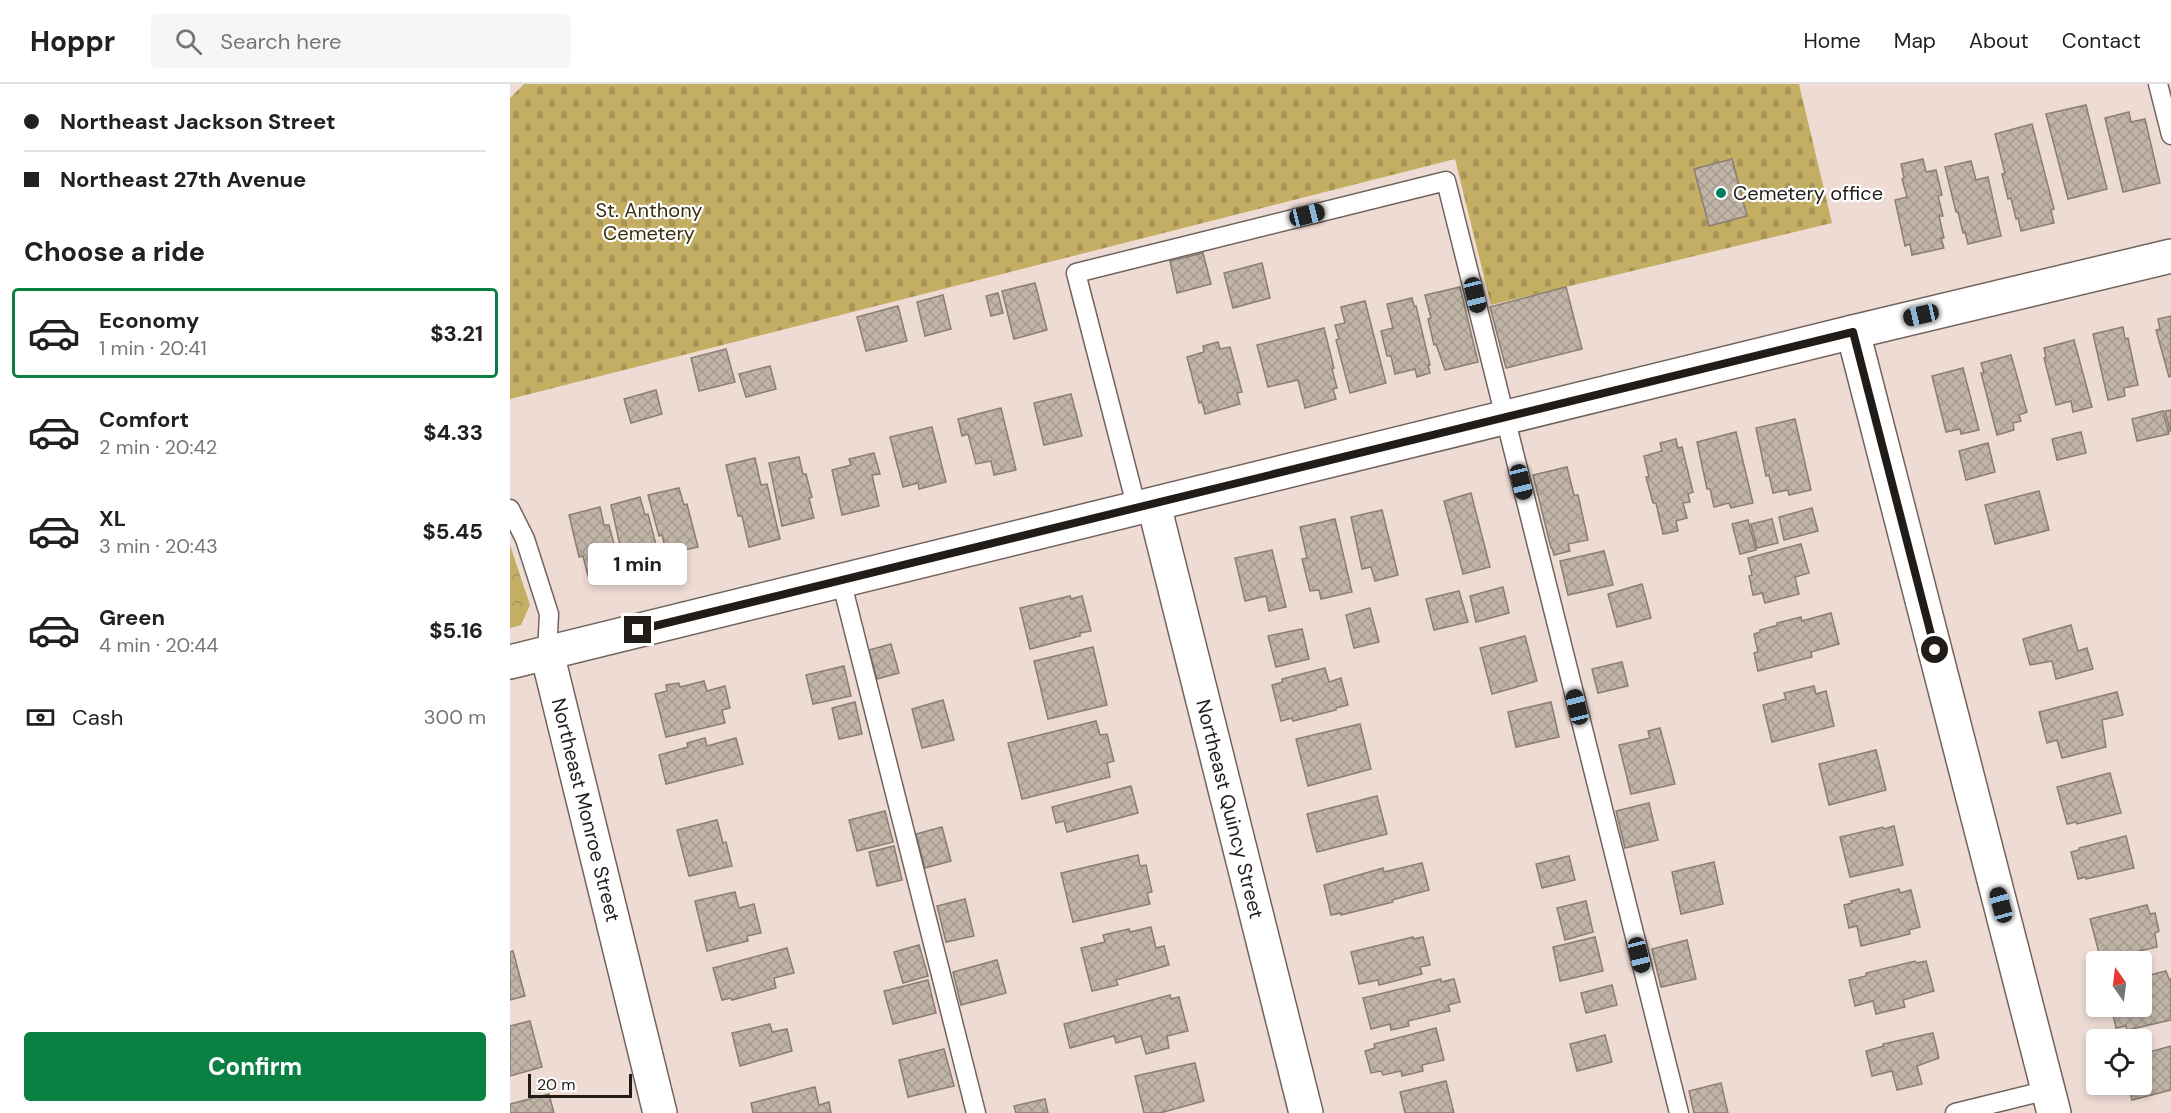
<!DOCTYPE html>
<meta charset="utf-8">
<style>
body{margin:0;font-family:"DM Sans",sans-serif;background:#f6f6f6;color:#202124;height:100vh;display:flex;flex-direction:column;font-size:22px;white-space:nowrap}
*{box-sizing:border-box;margin:0}
p{font-size:20px;color:#757577}
.icon{flex:none;width:33px;height:33px;fill:none;stroke:currentColor;stroke-width:2;stroke-linecap:round;stroke-linejoin:round}
.map{position:relative;flex:1;overflow:hidden}
.drawer{display:flex;flex-direction:column;background:#fff;width:510px}
.drawer>*{flex:none}
.banner{display:grid;align-content:center;height:132px;padding:0 24px;background:#fff}
.needle{width:39px;rotate:346deg}
.controls{position:absolute;left:1576px;top:867px;display:grid;gap:12px}
.controls a{display:grid;place-items:center;width:66px;height:66px;border-radius:6px;background:#fff;box-shadow:0 3px 9px #0003;font-size:30px}
.scale{position:absolute;left:18px;bottom:15px;width:104px;box-sizing:border-box;padding-left:6px;border:3px solid #221c19;border-top:0;font-size:16px;line-height:21px;white-space:nowrap;color:#221c19;-webkit-text-stroke:4px #fff;paint-order:stroke}
.end{position:absolute;width:27px;height:27px;margin:-14px;border:8px solid #221c19;background:#fff;box-shadow:0 0 0 3px #fff}
.from{border-radius:50%}
.bubble{position:absolute;height:42px;border-radius:6px;background:#fff;box-shadow:0 3px 9px #0003;font-size:20px;font-weight:700;line-height:42px;text-align:center}
.car{position:absolute;width:18px;height:36px;margin:-18px -9px;border-radius:8px;box-shadow:0 0 4px 2px #0007;background:linear-gradient(#222 24%,#8ab4d8 0 40%,#222 0 76%,#8ab4d8 0 86%,#222 0)}
.banner b{display:flex;align-items:center;gap:21px;height:57px;font-size:22px}
.banner b+b{border-top:2px solid #e0e0e0}
.banner i{width:15px;height:15px;background:#202124}
ul{padding:0;list-style:none}
li{display:flex;align-items:center;gap:18px;height:90px;margin:0 12px 9px;padding:0 12px;border:3px solid transparent;border-radius:6px}
li div{flex:1}
li b{display:block;font-size:22px}
li em{font-style:normal;font-weight:700}
li.active{border-color:#0b8043}
li>.icon{width:54px;height:54px;stroke-width:1.5}
h2{padding:0 24px;font-size:27px;line-height:72px}
.pay{display:flex;align-items:center;gap:15px;height:66px;padding:0 24px;font-size:22px}
.pay p{margin-inline-start:auto}
.cta{display:flex;gap:12px;margin-top:auto;padding:12px 24px}
.cta a{flex:1;height:69px;border-radius:6px;background:#0b8043;color:#fff;font-size:24px;font-weight:700;line-height:69px;text-align:center}
header{display:flex;align-items:center;gap:36px;box-sizing:border-box;height:84px;padding:0 30px;background:#fff;border-bottom:2px solid #e0e0e0}
header strong{font-size:28px}
nav{display:flex;gap:33px;margin-inline-start:auto;font-size:21px}
.search{width:420px;height:54px;background:#f6f6f6;display:flex;align-items:center;gap:15px;box-sizing:border-box;padding:0 21px;border-radius:6px;color:#757577;font-size:22px}
main{display:flex;flex:1;min-height:0}
.map>svg:first-child{display:block}
.cemetery{fill:url(#cemetery-stones)}
.park{fill:url(#park-crowns)}
.building{fill:url(#building-cross-hatch);stroke:#8a7e72;stroke-width:1.5}
.lines{fill:none;stroke-linecap:round;stroke-linejoin:round}
.service-casing{stroke:#72635c;stroke-width:21}
.minor-casing{stroke:#72635c;stroke-width:36}
.service{stroke:#fff;stroke-width:18}
.minor{stroke:#fff;stroke-width:33}
.route{stroke:#221c19;stroke-width:8}
.poi-dot{fill:#017f5f;stroke:#fff;stroke-width:2}
.labels{text-anchor:middle;stroke-width:4.5;stroke-linejoin:round;paint-order:stroke}
.poi-label{font-size:20px;fill:#221c19;stroke:#fff;text-anchor:start}
.park-label{font-size:20px;fill:#392f0c;stroke:#fff}
.street-label{font-size:20px;fill:#221c19;stroke:#fff}
</style>
<header>
<strong>Hoppr</strong>
<div class="search"><svg class="icon" aria-label="search" viewBox="0 0 24 24"><circle cx="10" cy="10" r="6"/><path d="M15 15l6 6"/></svg>Search here</div>
<nav><a>Home</a><a>Map</a><a>About</a><a>Contact</a></nav>
</header>
<main>
<section class="drawer">
<div class="banner">
<b><i class="from"></i>Northeast Jackson Street</b>
<b><i></i>Northeast 27th Avenue</b>
</div>
<h2>Choose a ride</h2>
<ul>
<li class="active"><svg class="icon" aria-label="car" viewBox="0 0 24 24"><path d="M5 17H2v-5l4-1 3-4h7l3 4 3 1v5h-3M9 17h6M6 11h13"/><circle cx="7" cy="17" r="2"/><circle cx="17" cy="17" r="2"/></svg><div><b>Economy</b><p>1 min · 20:41</p></div><em>$3.21</em></li>
<li><svg class="icon" aria-label="car" viewBox="0 0 24 24"><path d="M5 17H2v-5l4-1 3-4h7l3 4 3 1v5h-3M9 17h6M6 11h13"/><circle cx="7" cy="17" r="2"/><circle cx="17" cy="17" r="2"/></svg><div><b>Comfort</b><p>2 min · 20:42</p></div><em>$4.33</em></li>
<li><svg class="icon" aria-label="car" viewBox="0 0 24 24"><path d="M5 17H2v-5l4-1 3-4h7l3 4 3 1v5h-3M9 17h6M6 11h13"/><circle cx="7" cy="17" r="2"/><circle cx="17" cy="17" r="2"/></svg><div><b>XL</b><p>3 min · 20:43</p></div><em>$5.45</em></li>
<li><svg class="icon" aria-label="car" viewBox="0 0 24 24"><path d="M5 17H2v-5l4-1 3-4h7l3 4 3 1v5h-3M9 17h6M6 11h13"/><circle cx="7" cy="17" r="2"/><circle cx="17" cy="17" r="2"/></svg><div><b>Green</b><p>4 min · 20:44</p></div><em>$5.16</em></li>
</ul>
<div class="pay"><svg class="icon" aria-label="cash" viewBox="0 0 24 24"><path d="M3 7h18v10H3z"/><circle cx="12" cy="12" r="2"/></svg>Cash<p>300 m</p></div>
<div class="cta"><a>Confirm</a></div>
</section>
<div class="map">
<svg width="1661" height="1029" viewBox="0 0 1661 1029">
<defs>
<pattern id="cemetery-stones" width="16" height="16" patternUnits="userSpaceOnUse" patternTransform="scale(1.5)"><rect width="16" height="16" fill="#c4ae63"/><path d="M2 7V4a2 2 0 0 1 4 0v3zM10 15v-3a2 2 0 0 1 4 0v3z" fill="#a89555"/></pattern>
<pattern id="park-crowns" width="20" height="18" patternUnits="userSpaceOnUse" patternTransform="scale(1.5)"><rect width="20" height="18" fill="#c4ae63"/><path d="M2 6a3 3 0 1 1 6 0M12 15a3 3 0 1 1 6 0" fill="none" stroke="#a89555"/></pattern>
<pattern id="building-cross-hatch" width="8" height="8" patternUnits="userSpaceOnUse" patternTransform="scale(1.5)"><rect width="8" height="8" fill="#c0b4a7"/><path d="M0 0l8 8M0 8l8-8" fill="none" stroke="#a59a8f"/></pattern>
</defs>
<rect width="100%" height="100%" fill="#eedcd4"/>
<polygon class="cemetery" points="14,0 1289,0 1322,139 981,221 945,75 0,315 0,14"/>
<polygon class="park" points="0,461 20,521 11,541 0,544"/>
<g class="building">
<polygon points="1576,21 1597,105 1558,115 1536,30"/>
<polygon points="1619,28 1621,38 1635,35 1650,99 1613,108 1595,34"/>
<polygon points="1522,40 1544,125 1541,126 1544,139 1511,147 1508,134 1506,135 1501,114 1498,115 1492,90 1495,89 1485,50"/>
<polygon points="1222,75 1237,132 1199,142 1184,85"/>
<polygon points="1413,75 1416,88 1426,86 1432,111 1428,112 1433,132 1429,132 1434,154 1431,154 1434,164 1402,171 1400,160 1395,162 1385,116 1397,113 1392,95 1394,94 1391,80"/>
<polygon points="1461,77 1466,96 1478,93 1491,152 1458,160 1455,148 1453,149 1448,128 1446,128 1435,83"/>
<polygon points="693,169 701,200 667,209 660,177"/>
<polygon points="752,179 760,214 723,224 714,189"/>
<polygon points="525,199 537,246 504,255 492,207"/>
<polygon points="950,203 968,278 935,286 926,260 924,261 918,235 921,234 915,211"/>
<polygon points="1056,203 1072,265 996,284 980,223"/>
<polygon points="488,209 493,229 481,232 476,212"/>
<polygon points="433,211 441,245 415,252 407,218"/>
<polygon points="902,214 904,222 906,222 920,281 918,281 920,289 907,293 905,285 885,290 881,272 877,272 871,247 883,244 877,220"/>
<polygon points="855,217 876,299 840,309 826,256 829,255 825,241 835,239 831,223"/>
<polygon points="388,222 397,257 356,267 347,233"/>
<polygon points="1661,232 1661,292 1659,293 1646,246 1650,245 1648,235"/>
<polygon points="1613,243 1615,255 1618,254 1628,301 1614,304 1615,312 1598,316 1583,250"/>
<polygon points="814,244 824,284 822,285 827,304 823,305 826,315 795,324 788,296 758,303 747,261"/>
<polygon points="1564,256 1582,323 1563,328 1561,317 1546,321 1534,274 1536,273 1534,264"/>
<polygon points="708,258 710,265 720,263 732,308 727,309 730,320 695,330 692,318 689,319 677,273 694,268 693,262"/>
<polygon points="216,265 225,298 189,307 181,274"/>
<polygon points="1501,271 1517,328 1509,331 1511,337 1503,339 1504,346 1487,351 1471,289 1474,289 1471,279"/>
<polygon points="260,282 266,305 236,313 229,290"/>
<polygon points="1453,284 1469,346 1451,350 1450,345 1436,348 1422,292"/>
<polygon points="146,306 152,330 121,339 114,315"/>
<polygon points="561,310 572,352 534,361 524,319"/>
<polygon points="491,324 506,386 484,391 481,377 466,380 458,350 452,352 448,335"/>
<polygon points="1661,326 1661,347 1660,347 1655,327"/>
<polygon points="1653,327 1659,350 1627,357 1622,335"/>
<polygon points="1285,335 1301,406 1279,411 1278,406 1263,409 1259,391 1256,392 1246,344"/>
<polygon points="422,343 436,398 409,405 408,399 393,403 380,353"/>
<polygon points="1226,348 1243,419 1221,424 1219,419 1204,423 1200,405 1197,405 1187,358"/>
<polygon points="1571,348 1576,369 1547,376 1542,355"/>
<polygon points="1166,355 1168,364 1172,363 1183,408 1178,410 1180,418 1173,419 1177,434 1166,437 1168,447 1153,450 1146,419 1143,419 1136,393 1139,393 1134,372 1152,367 1150,359"/>
<polygon points="1478,359 1485,388 1456,396 1449,367"/>
<polygon points="364,369 370,390 362,391 369,422 332,431 322,386 341,381 339,375"/>
<polygon points="289,373 293,390 296,390 302,413 299,414 304,434 272,442 259,379"/>
<polygon points="245,374 251,401 257,400 270,455 239,463 232,432 228,432 216,381"/>
<polygon points="1057,383 1064,411 1068,411 1078,456 1058,460 1060,467 1044,471 1042,464 1041,464 1023,391"/>
<polygon points="169,404 174,421 177,420 188,463 157,470 152,451 149,452 138,411"/>
<polygon points="1529,407 1539,446 1485,460 1475,421"/>
<polygon points="961,409 980,483 953,490 934,417"/>
<polygon points="130,413 135,431 138,430 149,472 117,480 112,461 110,462 101,421"/>
<polygon points="90,423 94,441 99,441 110,483 108,484 110,492 95,496 93,488 78,492 73,472 69,473 59,431"/>
<polygon points="1302,424 1308,447 1274,456 1269,433"/>
<polygon points="872,426 888,491 865,497 861,483 852,485 841,433"/>
<polygon points="825,435 842,508 811,515 809,506 800,507 792,475 797,474 790,443"/>
<polygon points="1262,435 1268,459 1247,464 1241,440"/>
<polygon points="1238,436 1246,466 1230,470 1222,440"/>
<polygon points="1291,460 1299,489 1285,493 1289,510 1255,519 1252,509 1243,511 1239,492 1242,491 1238,474"/>
<polygon points="762,466 776,523 759,527 756,512 735,517 725,474"/>
<polygon points="1094,467 1103,501 1058,511 1050,477"/>
<polygon points="1132,500 1141,534 1107,543 1098,510"/>
<polygon points="993,503 999,529 966,538 960,512"/>
<polygon points="949,507 958,538 924,546 916,515"/>
<polygon points="560,512 561,515 572,512 581,547 570,549 570,552 520,565 510,524"/>
<polygon points="860,524 869,558 844,564 836,531"/>
<polygon points="1321,529 1329,560 1301,568 1302,573 1248,587 1244,569 1248,568 1244,550 1250,548 1250,546 1268,541 1267,539 1291,533 1292,537"/>
<polygon points="1561,541 1568,567 1577,564 1583,585 1546,595 1542,577 1520,581 1513,555"/>
<polygon points="792,545 799,575 766,583 758,552"/>
<polygon points="1015,552 1027,597 982,610 970,564"/>
<polygon points="381,560 389,589 367,595 359,566"/>
<polygon points="583,563 597,621 538,635 524,577"/>
<polygon points="1112,578 1118,602 1088,609 1082,585"/>
<polygon points="334,582 341,612 303,620 296,591"/>
<polygon points="815,584 819,598 831,594 838,621 826,624 826,626 783,637 782,634 771,637 762,601 773,598 772,595"/>
<polygon points="194,597 197,607 215,602 220,624 212,626 215,639 156,653 145,610 157,607 156,601 169,599 170,603"/>
<polygon points="1304,602 1306,610 1316,607 1324,642 1262,658 1253,621 1276,615 1274,609"/>
<polygon points="1607,608 1613,631 1592,636 1596,663 1552,674 1547,656 1537,659 1529,628"/>
<polygon points="433,616 444,656 412,664 402,625"/>
<polygon points="345,618 352,650 329,655 322,624"/>
<polygon points="1041,618 1049,653 1006,663 998,628"/>
<polygon points="586,637 590,651 597,650 604,677 597,679 600,693 512,715 498,659"/>
<polygon points="850,640 861,685 798,702 786,655"/>
<polygon points="1150,644 1165,700 1121,710 1109,661 1140,654 1138,647"/>
<polygon points="195,654 197,662 226,654 233,680 156,700 149,671 178,663 177,659"/>
<polygon points="1366,666 1376,706 1319,721 1309,680"/>
<polygon points="1600,689 1611,729 1567,740 1566,738 1557,740 1547,703"/>
<polygon points="621,702 628,729 557,748 554,737 546,739 542,723"/>
<polygon points="867,712 877,750 807,768 797,730"/>
<polygon points="1139,719 1148,756 1115,764 1106,727"/>
<polygon points="375,727 383,758 347,767 339,736"/>
<polygon points="207,736 213,759 216,758 222,782 179,792 167,746"/>
<polygon points="1384,742 1393,781 1340,793 1330,753 1373,743 1374,745"/>
<polygon points="432,743 441,777 415,784 406,750"/>
<polygon points="1616,752 1624,784 1576,795 1576,793 1568,795 1561,768 1569,766 1569,764"/>
<polygon points="384,762 392,796 367,802 359,768"/>
<polygon points="628,771 630,782 636,781 642,808 637,809 640,820 563,838 551,789"/>
<polygon points="1059,772 1065,796 1032,804 1026,780"/>
<polygon points="1204,778 1213,820 1171,830 1162,788"/>
<polygon points="912,779 919,806 882,816 883,818 831,831 831,829 821,831 814,801 873,784 874,788"/>
<polygon points="1389,805 1390,809 1401,806 1410,843 1399,846 1400,850 1351,862 1347,842 1339,844 1334,821 1342,819 1341,817"/>
<polygon points="225,808 229,824 244,820 251,849 237,852 238,857 197,867 185,817"/>
<polygon points="455,815 464,852 436,858 427,822"/>
<polygon points="1076,817 1083,848 1055,856 1047,824"/>
<polygon points="1637,821 1640,830 1645,829 1649,847 1645,849 1647,863 1591,876 1580,835"/>
<polygon points="641,843 646,864 654,862 659,881 606,896 608,901 582,907 571,864 595,858 593,851 619,845 620,848"/>
<polygon points="903,853 903,855 913,853 920,881 910,883 912,890 869,901 868,896 849,900 841,868"/>
<polygon points="1085,853 1093,887 1050,897 1043,863"/>
<polygon points="1177,856 1186,895 1151,903 1142,865"/>
<polygon points="409,861 418,892 393,899 384,868"/>
<polygon points="277,864 284,889 264,894 266,904 222,916 221,914 212,916 203,884"/>
<polygon points="3,867 15,912 0,916 0,868"/>
<polygon points="487,876 496,909 451,921 443,888"/>
<polygon points="1405,877 1406,879 1416,877 1424,907 1393,916 1395,923 1366,930 1363,917 1345,922 1339,896 1356,892 1356,889"/>
<polygon points="1656,887 1659,895 1661,895 1661,936 1617,946 1616,942 1606,944 1601,922 1632,922 1632,893"/>
<polygon points="931,895 931,898 944,895 950,918 938,921 940,927 898,937 899,942 881,946 880,940 861,945 853,914"/>
<polygon points="418,896 426,929 383,940 374,907"/>
<polygon points="1102,901 1107,921 1076,929 1071,909"/>
<polygon points="660,911 661,915 669,913 678,947 657,952 659,964 636,970 631,952 606,959 604,952 560,964 554,940"/>
<polygon points="20,937 32,983 0,992 0,942"/>
<polygon points="260,940 262,948 277,945 282,967 230,982 222,949"/>
<polygon points="926,944 934,976 912,981 913,987 892,992 891,987 873,991 871,987 861,989 855,967 865,964 864,960"/>
<polygon points="1423,949 1429,974 1407,982 1412,1000 1387,1006 1382,987 1362,992 1356,967 1374,962 1373,960"/>
<polygon points="1095,951 1102,978 1067,987 1060,960"/>
<polygon points="1661,962 1661,1006 1622,1016 1618,1000 1632,1000 1632,970"/>
<polygon points="434,965 444,1002 398,1013 389,976"/>
<polygon points="685,979 694,1017 650,1029 634,1029 625,992"/>
<polygon points="936,997 944,1029 895,1029 890,1008"/>
<polygon points="1211,999 1218,1029 1184,1029 1179,1007"/>
<polygon points="305,1003 309,1021 319,1018 321,1029 243,1029 241,1019"/>
<polygon points="39,1010 44,1029 0,1029 0,1020"/>
<polygon points="535,1015 538,1029 506,1029 504,1022"/>
</g>
<g class="lines">
<defs>
<g id="service">
<polyline points="1648,0 1661,51"/>
<polyline points="0,425 15,455 39,530 37,569"/>
<polyline points="627,425 566,189 936,97 1169,1029"/>
<polyline points="331,496 466,1029"/>
<polyline points="1445,1029 1538,1006"/>
</g>
<g id="minor">
<polyline points="1343,248 1544,1029"/>
<polyline points="644,421 796,1029"/>
<polyline points="37,569 150,1029"/>
<polyline points="0,578 1343,248 1661,172"/>
</g>
</defs>
<use href="#service" class="service-casing"/>
<use href="#minor" class="minor-casing"/>
<use href="#service" class="service"/>
<use href="#minor" class="minor"/>
</g>
<g class="lines">
<polyline class="route" points="128,546 1343,248 1425,566"/>
</g>
<circle class="poi-dot" cx="1211" cy="109" r="6"/>
<g class="labels">
<g class="poi-label">
<text x="1223" y="116">Cemetery office</text>
</g>
<g class="park-label">
<text x="139" y="133">St. Anthony<tspan x="139" dy="23">Cemetery</tspan></text>
</g>
<g class="street-label">
<text transform="translate(720 725) rotate(76)" y="7">Northeast Quincy Street</text>
<text transform="translate(76 726) rotate(76)" y="7">Northeast Monroe Street</text>
</g>
</g>
</svg>
<div class="controls">
<a><svg class="needle" viewBox="-14 -14 28 28"><path d="M0-13l5 13h-10z" fill="#e53935"/><path d="M0 13l5-13h-10z" fill="#757577"/></svg></a>
<a><svg class="icon" aria-label="locate" viewBox="0 0 24 24"><circle cx="12" cy="12" r="6"/><path d="M12 2v4M12 18v4M2 12h4M18 12h4"/></svg></a>
</div>
<div class="scale">20 m</div>
<i class="end from" style="left:1425px;top:566px"></i>
<i class="end" style="left:128px;top:546px"></i>
<div class="bubble" style="left:78px;top:459px;width:99px">1 min</div>
<i class="car" style="left:797px;top:131px;rotate:76deg"></i>
<i class="car" style="left:965px;top:211px;rotate:166deg"></i>
<i class="car" style="left:1411px;top:231px;rotate:257deg"></i>
<i class="car" style="left:1011px;top:398px;rotate:166deg"></i>
<i class="car" style="left:1067px;top:623px;rotate:346deg"></i>
<i class="car" style="left:1491px;top:821px;rotate:345deg"></i>
<i class="car" style="left:1129px;top:871px;rotate:166deg"></i>
</div>
</main>
